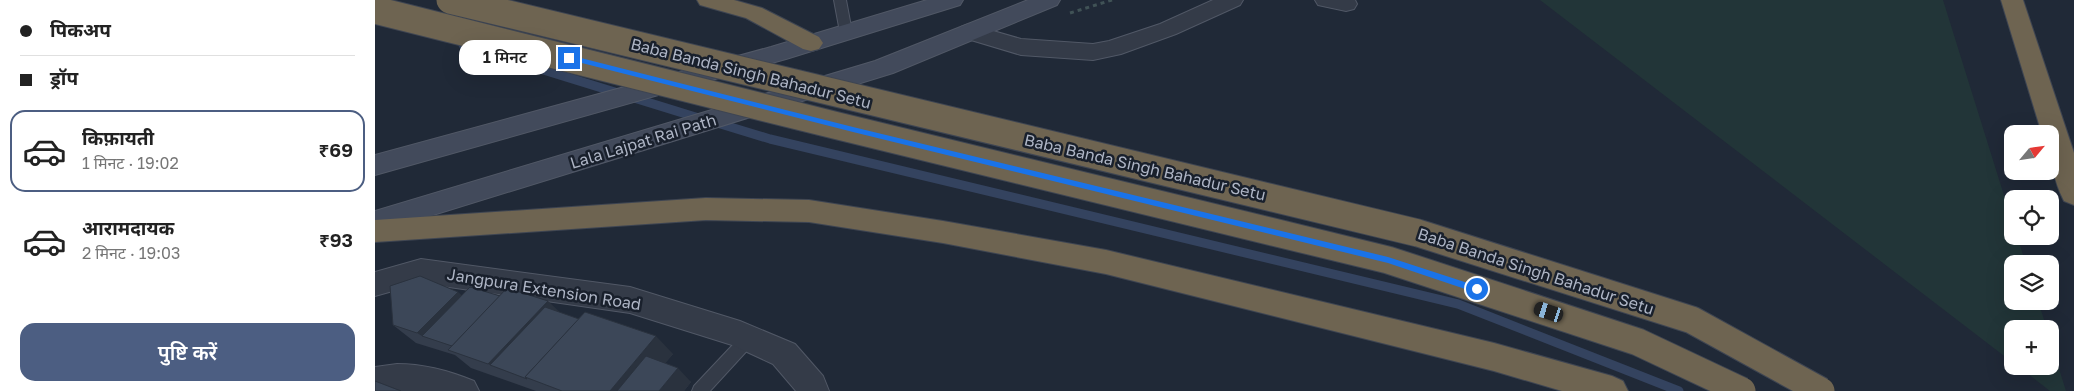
<!DOCTYPE html>
<html lang="hi">
<meta charset="utf-8">
<style>
body{margin:0;font-family:"Golos Text","Noto Sans Devanagari",sans-serif;background:#f6f6f6;color:#222;height:100vh;display:flex;flex-direction:column;font-size:19px;white-space:nowrap}
*{box-sizing:border-box;margin:0}
p{font-size:16px;color:#767676}
.icon{flex:none;width:28px;height:28px;fill:none;stroke:currentColor;stroke-width:2;stroke-linecap:round;stroke-linejoin:round}
.map{position:relative;flex:1;overflow:hidden}
.side{display:flex;flex-direction:column;background:#fff;width:375px}
.side>*{flex:none}
.hud{display:grid;align-content:center;height:110px;padding:0 20px;background:#fff}
.needle{width:32px;rotate:61deg}
.fabs{position:absolute;left:1629px;top:125px;display:grid;gap:10px}
.fabs a{display:grid;place-items:center;width:55px;height:55px;border-radius:10px;background:#fff;box-shadow:0 5px 20px #0002;font-size:25px}
.end{position:absolute;width:22px;height:22px;margin:-11px;border:6px solid #1a73e8;background:#fff;box-shadow:0 0 0 2px #fff}
.from{border-radius:50%}
.bubble{position:absolute;height:35px;border-radius:15px;background:#fff;box-shadow:0 5px 20px #0002;font-size:16px;font-weight:600;line-height:35px;text-align:center}
.car{position:absolute;width:15px;height:30px;margin:-15px -8px;border-radius:6px;box-shadow:0 0 4px 1px #0007;background:linear-gradient(#222 24%,#8ab4d8 0 40%,#222 0 76%,#8ab4d8 0 86%,#222 0)}
.hud b{display:flex;align-items:center;gap:18px;height:48px;font-size:19px}
.hud b+b{border-top:1px solid #e0e0e0}
.hud i{width:12px;height:12px;background:#222}
ul{padding:0;list-style:none}
li{display:flex;align-items:center;gap:15px;height:82px;margin:0 10px 8px;padding:0 10px;border:2px solid transparent;border-radius:15px}
li div{flex:1}
li b{display:block;font-size:19px}
li em{font-style:normal;font-weight:600}
li.active{border-color:#4c5e82}
li>.icon{width:45px;height:45px;stroke-width:1.5}
.primary-button{display:flex;gap:10px;margin-top:auto;padding:10px 20px}
.primary-button a{flex:1;height:58px;border-radius:15px;background:#4c5e82;color:#fff;font-size:20px;font-weight:600;line-height:58px;text-align:center}
main{display:flex;flex:1;min-height:0}
.map>svg:first-child{display:block}
.green{fill:#223538}
.lines{fill:none;stroke-linecap:round;stroke-linejoin:round}
.stream{stroke:#34435f;stroke-width:9}
.lane-casing{stroke:#515866;stroke-width:2}
.street-casing{stroke:#515866;stroke-width:2}
.secondary-casing{stroke:#515866;stroke-width:2}
.highway-casing{stroke:#3e4552;stroke-width:2}
.path{stroke:#405256;stroke-width:3;stroke-dasharray:4 4;stroke-linecap:butt}
.lane{fill:#343b48;fill-rule:evenodd}
.street{fill:#343b48;fill-rule:evenodd}
.secondary{fill:#424a5b;fill-rule:evenodd}
.highway{fill:#6e6451;fill-rule:evenodd}
.highway-bridge-casing{stroke:#3e4552;stroke-width:29;stroke-linecap:butt}
.highway-bridge{stroke:#6e6451;stroke-width:27}
.wall{fill:#343d4c}
.shaded-wall{fill:#2a323e}
.building{fill:#3c4758;stroke:#2a323e}
.route{fill:#1a73e8}
.labels{text-anchor:middle;stroke-width:5;stroke-linejoin:round;paint-order:stroke}
.street-label{font-size:16px;fill:#aeb5c5;stroke:#19202c}
</style>
<main>
<section class="side">
<div class="hud">
<b><i class="from"></i>पिकअप</b>
<b><i></i>ड्रॉप</b>
</div>
<ul>
<li class="active"><svg class="icon" aria-label="car" viewBox="0 0 24 24"><path d="M5 17H2v-5l4-1 3-4h7l3 4 3 1v5h-3M9 17h6M6 11h13"/><circle cx="7" cy="17" r="2"/><circle cx="17" cy="17" r="2"/></svg><div><b>किफ़ायती</b><p>1 मिनट · 19:02</p></div><em>₹69</em></li>
<li><svg class="icon" aria-label="car" viewBox="0 0 24 24"><path d="M5 17H2v-5l4-1 3-4h7l3 4 3 1v5h-3M9 17h6M6 11h13"/><circle cx="7" cy="17" r="2"/><circle cx="17" cy="17" r="2"/></svg><div><b>आरामदायक</b><p>2 मिनट · 19:03</p></div><em>₹93</em></li>
</ul>
<div class="primary-button"><a>पुष्टि करें</a></div>
</section>
<div class="map">
<svg width="1699" height="391" viewBox="0 0 1699 391">
<rect width="100%" height="100%" fill="#202937"/>
<g class="green">
<polygon points="1165,0 1568,0 1637,221 1638,236 1642,236 1651,264 1638,264 1638,301 1663,301 1672,329 1638,329 1637,362"/>
<polygon points="1675,340 1691,391 1675,391 1643,366 1675,366"/>
</g>
<g class="lines">
<g class="stream">
<polyline points="88,45 327,119"/>
<polyline points="339,122 395,139 1083,304 1304,391"/>
</g>
<defs>
<g id="lane">
<polygon points="459,0 471,0 477,32 475,35 467,35 465,32"/>
<polygon points="374,331 379,333 382,338 379,343 335,391 317,391 319,386 369,333"/>
</g>
<g id="street">
<polygon points="838,0 868,0 865,5 801,34 746,54 718,60 646,55 586,37 582,32 586,27 594,24 646,39 718,44 734,41 785,24"/>
<polygon points="940,0 980,0 982,4 979,9 971,11 943,5"/>
<polygon points="46,259 255,287 365,321 420,344 448,376 454,391 421,391 398,364 357,345 255,313 46,283 0,296 0,272"/>
<path d="M22,364C49,364 75,371 99,381L104,391H0V367Z"/>
</g>
<g id="secondary">
<polygon points="552,0 588,0 585,5 411,59 0,175 0,155 396,47"/>
<polygon points="653,0 685,0 682,5 518,73 0,233 0,211 500,61"/>
</g>
<g id="highway">
<polygon points="322,0 359,0 387,8 444,37 448,43 444,49 436,51 428,49 371,18 325,5"/>
<path d="M1626,0H1648L1699,153V205L1689,201C1678,180 1675,158 1675,134H1667Z"/>
<polygon points="331,198 434,200 568,221 731,250 1119,343 1237,376 1248,381 1253,391 1187,391 1119,371 731,274 568,243 434,222 331,220 0,242 0,220"/>
</g>
</defs>
<use href="#lane" class="lane-casing"/>
<use href="#street" class="street-casing"/>
<use href="#secondary" class="secondary-casing"/>
<use href="#highway" class="highway-casing"/>
<polyline class="path" points="695,13 737,0"/>
<use href="#lane" class="lane"/>
<use href="#street" class="street"/>
<use href="#secondary" class="secondary"/>
<use href="#highway" class="highway"/>
<defs>
<g id="highway-bridge">
<polyline points="75,0 1043,233 1317,320 1446,391"/>
<polyline points="0,10 459,125 1013,260 1263,342 1367,391"/>
</g>
</defs>
<use href="#highway-bridge" class="highway-bridge-casing"/>
<use href="#highway-bridge" class="highway-bridge"/>
</g>
<polygon class="wall" points="87,295 185,313 298,354 290,363 316,382 309,391 161,391 96,368 80,355 41,343 18,325"/>
<g class="shaded-wall">
<polygon points="83,292 104,310 47,336 42,333"/>
<polygon points="173,301 192,319 115,365 113,364"/>
<polygon points="281,336 298,354 267,391 235,391"/>
<polygon points="303,368 316,382 309,391 284,391"/>
</g>
<g class="building">
<polygon points="45,276 83,292 42,333 18,325 15,286"/>
<polygon points="95,287 125,296 77,346 47,336"/>
<polygon points="132,288 173,301 113,364 73,350"/>
<polygon points="170,307 204,319 150,377 152,379 115,365"/>
<polygon points="210,312 281,336 235,391 187,391 150,377"/>
<polygon points="271,356 303,368 284,391 242,391"/>
<polygon points="0,381 26,391 0,391"/>
</g>
<polygon class="route" points="194,55 478,127 1013,257 1105,287 1107,289 1102,293 1013,263 478,132 191,59 190,58"/>
<g class="labels">
<g class="street-label">
<text transform="translate(376 73) rotate(14)" y="6">Baba Banda Singh Bahadur Setu</text>
<text transform="translate(268 141) rotate(-17)" y="6">Lala Lajpat Rai Path</text>
<text transform="translate(770 167) rotate(13)" y="6">Baba Banda Singh Bahadur Setu</text>
<text transform="translate(1161 271) rotate(18)" y="6">Baba Banda Singh Bahadur Setu</text>
<text transform="translate(169 289) rotate(9)" y="6">Jangpura Extension Road</text>
</g>
</g>
</svg>
<div class="fabs">
<a><svg class="needle" viewBox="-14 -14 28 28"><path d="M0-13l5 13h-10z" fill="#e53935"/><path d="M0 13l5-13h-10z" fill="#767676"/></svg></a>
<a><svg class="icon" aria-label="locate" viewBox="0 0 24 24"><circle cx="12" cy="12" r="6"/><path d="M12 2v4M12 18v4M2 12h4M18 12h4"/></svg></a>
<a><svg class="icon" aria-label="layers" viewBox="0 0 24 24"><path d="M12 4l9 5-9 5-9-5zM3 14l9 5 9-5"/></svg></a>
<a>+</a>
</div>
<i class="end from" style="left:1102px;top:289px"></i>
<i class="end" style="left:194px;top:58px"></i>
<div class="bubble" style="left:84px;top:40px;width:92px">1 मिनट</div>
<i class="car" style="left:1174px;top:312px;rotate:288deg"></i>
</div>
</main>
